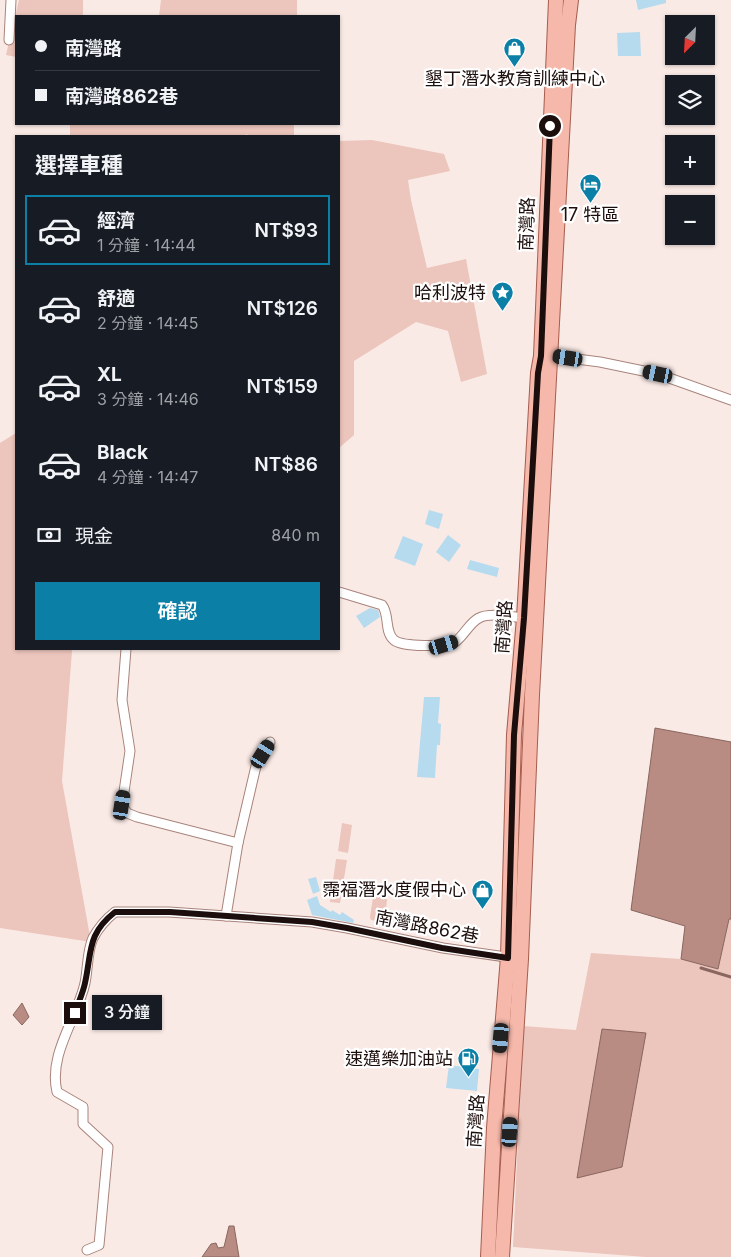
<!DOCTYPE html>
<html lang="zh-TW">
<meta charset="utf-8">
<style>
body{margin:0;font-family:Inter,"Noto Sans TC",sans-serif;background:#20242c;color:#f1f3f6;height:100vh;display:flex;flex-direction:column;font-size:19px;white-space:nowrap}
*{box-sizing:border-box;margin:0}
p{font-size:16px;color:#9ea1a6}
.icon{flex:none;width:28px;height:28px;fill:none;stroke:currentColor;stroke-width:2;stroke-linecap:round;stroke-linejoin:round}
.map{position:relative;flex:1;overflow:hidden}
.panel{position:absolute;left:15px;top:135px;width:325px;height:515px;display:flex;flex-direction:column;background:#171b24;border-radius:0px;box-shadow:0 1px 4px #0004}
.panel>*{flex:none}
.guide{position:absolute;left:15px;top:15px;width:325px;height:110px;border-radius:0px;box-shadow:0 1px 4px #0004;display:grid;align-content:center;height:110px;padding:0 20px;background:#171b24}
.needle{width:32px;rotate:204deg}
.tools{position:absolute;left:665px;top:15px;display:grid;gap:10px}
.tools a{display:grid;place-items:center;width:50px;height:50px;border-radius:0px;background:#171b24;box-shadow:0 1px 4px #0004;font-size:25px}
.end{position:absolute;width:22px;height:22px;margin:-11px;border:6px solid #1c0e0c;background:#fff;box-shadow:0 0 0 2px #fff}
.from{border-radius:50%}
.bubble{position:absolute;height:35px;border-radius:0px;background:#171b24;box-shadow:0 1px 4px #0004;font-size:16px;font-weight:600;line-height:35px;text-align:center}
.car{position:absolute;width:15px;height:30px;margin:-15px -8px;border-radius:6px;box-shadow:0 0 4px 1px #0007;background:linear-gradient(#222 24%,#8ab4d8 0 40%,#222 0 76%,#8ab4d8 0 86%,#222 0)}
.guide b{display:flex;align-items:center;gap:18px;height:48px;font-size:19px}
.guide b+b{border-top:1px solid #363941}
.guide i{width:12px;height:12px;background:#f1f3f6}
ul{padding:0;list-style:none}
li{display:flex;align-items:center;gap:15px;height:70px;margin:0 10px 8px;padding:0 10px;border:2px solid transparent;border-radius:0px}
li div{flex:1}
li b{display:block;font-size:19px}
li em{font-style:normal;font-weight:600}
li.selected{border-color:#0b7fa6}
li>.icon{width:45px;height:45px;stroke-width:1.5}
h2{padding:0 20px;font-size:22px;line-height:60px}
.pay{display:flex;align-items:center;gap:12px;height:55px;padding:0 20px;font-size:19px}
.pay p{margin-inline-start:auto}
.button{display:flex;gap:10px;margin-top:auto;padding:10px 20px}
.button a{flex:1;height:58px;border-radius:0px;background:#0b7fa6;color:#fff;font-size:20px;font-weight:600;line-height:58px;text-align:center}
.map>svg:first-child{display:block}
.green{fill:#ecc5bc}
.water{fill:#b88c82;stroke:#89665f}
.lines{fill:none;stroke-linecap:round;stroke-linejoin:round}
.stream{stroke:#89665f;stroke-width:3}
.building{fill:#b6dbee}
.street-casing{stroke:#a8847c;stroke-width:11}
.primary-casing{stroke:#a55d4e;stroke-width:16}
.street{stroke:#fff;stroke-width:9}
.primary{stroke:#f5b8aa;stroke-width:14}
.route{stroke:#1c0e0c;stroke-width:6}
.labels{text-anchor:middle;stroke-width:4.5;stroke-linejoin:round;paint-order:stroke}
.poi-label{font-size:18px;fill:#1c0e0c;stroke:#fff;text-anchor:end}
.street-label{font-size:18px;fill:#1c0e0c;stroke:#fff}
</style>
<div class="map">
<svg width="731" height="1257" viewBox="0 0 731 1257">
<rect width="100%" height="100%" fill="#faeae6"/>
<g class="green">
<polygon points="19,0 83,0 83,16 16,16 16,57 6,55"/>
<polygon points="161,0 297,0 297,16 159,16"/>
<polygon points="70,124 294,124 294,136 251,136 246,134 245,136 70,136"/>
<polygon points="372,140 444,154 450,171 408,180 411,200 427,268 466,259 487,374 461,382 448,331 416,322 354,361 354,435 339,448 339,141"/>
<polygon points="16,433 16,649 71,649 72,651 62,781 91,942 0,928 0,443"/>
<polygon points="342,823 352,825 348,853 338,851"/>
<polygon points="336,859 347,860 340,903 330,902"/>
<polygon points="376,895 385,896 387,900 385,918 382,922 371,920 370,917 373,897"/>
<polygon points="729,919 731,919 731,1257 646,1257 513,1247 523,1026 576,1030 591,953 681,959 718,969"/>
</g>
<g class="water">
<polygon points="655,728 731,742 731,919 729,919 718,969 681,959 685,926 631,910"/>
<polygon points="22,1003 29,1017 22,1025 13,1015"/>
<polygon points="602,1029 646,1033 622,1167 577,1178"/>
<polygon points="229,1226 234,1226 239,1257 202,1257 211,1244 216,1243 218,1248 224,1247"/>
</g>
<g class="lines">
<polyline class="stream" points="701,968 731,977"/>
</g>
<g class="building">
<polygon points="636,0 666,0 666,3 638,10"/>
<polygon points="640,32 641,56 618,56 617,33"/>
<polygon points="429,510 443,514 439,529 425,524"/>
<polygon points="448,535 461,545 449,562 436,552"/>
<polygon points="403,536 423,544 415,566 394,558"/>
<polygon points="470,560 499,568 497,577 467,569"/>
<polygon points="370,608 378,610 380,617 364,628 356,616"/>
<polygon points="424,697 440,697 438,723 441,724 440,745 437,745 435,778 417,777"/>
<polygon points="316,877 320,891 313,894 308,879"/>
<polygon points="317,896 320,905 331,912 332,910 340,915 342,912 354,920 353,923 312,915 307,900"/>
<polygon points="449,1065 479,1069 477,1091 446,1088"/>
</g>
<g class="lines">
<defs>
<g id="street">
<polyline points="9,40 11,0"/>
<polyline points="546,355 600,362 658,374 731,400"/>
<path d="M339,592L382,605C390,615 384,632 394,640C402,647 446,647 455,642C464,636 469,623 479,618C489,612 518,617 529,619"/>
<polyline points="126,649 122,700 130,751 122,805 127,813 137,817 238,843"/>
<polyline points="226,916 238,843 256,766 270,742"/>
<path d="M87,1250L99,1245L108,1147L83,1124V1107L57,1092C48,1054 77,1019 85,983C88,969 87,951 93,938C99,927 106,919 115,912H169L312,922L347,928L443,948L513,958"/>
</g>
<g id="primary">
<polyline points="488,1257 494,1128 508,957 514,735 524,618 538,373 541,356 556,0"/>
<polyline points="502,1257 521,959 532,695 568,25 571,0"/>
</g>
</defs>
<use href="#street" class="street-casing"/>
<use href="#primary" class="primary-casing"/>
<use href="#street" class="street"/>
<use href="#primary" class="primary"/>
</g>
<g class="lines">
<path class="route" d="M75,1013C78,1003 83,993 85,983C92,951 87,934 115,912H170L312,922L347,928L442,948L508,958L514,735L524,618L538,373L541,356L550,126"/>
</g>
<defs>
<symbol id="shop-pin" viewBox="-11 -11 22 30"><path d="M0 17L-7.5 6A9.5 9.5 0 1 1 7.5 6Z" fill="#0b7fa6" stroke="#fff"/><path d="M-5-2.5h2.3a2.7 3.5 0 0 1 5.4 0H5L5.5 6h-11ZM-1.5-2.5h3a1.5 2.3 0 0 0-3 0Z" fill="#fff"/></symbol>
<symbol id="hotel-pin" viewBox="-11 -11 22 30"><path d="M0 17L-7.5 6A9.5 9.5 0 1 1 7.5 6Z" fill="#0b7fa6" stroke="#fff"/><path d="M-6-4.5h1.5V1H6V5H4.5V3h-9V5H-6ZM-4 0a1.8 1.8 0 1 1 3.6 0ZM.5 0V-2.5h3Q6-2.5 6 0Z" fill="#fff"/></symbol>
<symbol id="sight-pin" viewBox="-11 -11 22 30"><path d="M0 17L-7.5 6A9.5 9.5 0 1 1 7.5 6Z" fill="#0b7fa6" stroke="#fff"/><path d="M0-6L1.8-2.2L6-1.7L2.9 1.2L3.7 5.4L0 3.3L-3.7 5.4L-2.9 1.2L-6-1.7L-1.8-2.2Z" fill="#fff"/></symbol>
<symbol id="fuel-pin" viewBox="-11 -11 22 30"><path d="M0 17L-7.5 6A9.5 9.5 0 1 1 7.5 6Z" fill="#0b7fa6" stroke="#fff"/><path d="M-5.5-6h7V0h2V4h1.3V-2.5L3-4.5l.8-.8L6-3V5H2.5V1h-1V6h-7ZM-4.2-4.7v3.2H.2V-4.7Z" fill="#fff"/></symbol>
</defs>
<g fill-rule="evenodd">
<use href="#shop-pin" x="502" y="36" width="25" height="34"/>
<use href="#hotel-pin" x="578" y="172" width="25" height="34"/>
<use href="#sight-pin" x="490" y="280" width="25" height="34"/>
<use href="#shop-pin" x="470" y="878" width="25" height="34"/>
<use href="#fuel-pin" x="456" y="1046" width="25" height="34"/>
</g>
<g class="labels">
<g class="poi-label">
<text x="515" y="85" text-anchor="middle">墾丁潛水教育訓練中心</text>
<text x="590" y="221" text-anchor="middle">17 特區</text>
<text x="486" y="299">哈利波特</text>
<text x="466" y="896">霈福潛水度假中心</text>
<text x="453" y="1065">速邁樂加油站</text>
</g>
<g class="street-label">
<text transform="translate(527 224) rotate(-88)" y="6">南灣路</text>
<text transform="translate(504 627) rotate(-86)" y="6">南灣路</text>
<text transform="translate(427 927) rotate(11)" y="6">南灣路862巷</text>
<text transform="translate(476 1121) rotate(-86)" y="6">南灣路</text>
</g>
</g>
</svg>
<div class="tools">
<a><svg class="needle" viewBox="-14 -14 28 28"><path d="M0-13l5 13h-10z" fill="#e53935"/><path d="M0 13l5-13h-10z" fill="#9ea1a6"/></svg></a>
<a><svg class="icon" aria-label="layers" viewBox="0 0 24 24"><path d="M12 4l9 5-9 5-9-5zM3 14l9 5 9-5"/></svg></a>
<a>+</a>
<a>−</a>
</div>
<i class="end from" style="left:550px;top:126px"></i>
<i class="end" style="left:75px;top:1013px"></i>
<div class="bubble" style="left:92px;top:995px;width:70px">3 分鐘</div>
<i class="car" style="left:568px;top:358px;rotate:279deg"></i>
<i class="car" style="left:658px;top:374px;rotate:282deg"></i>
<i class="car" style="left:444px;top:645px;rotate:73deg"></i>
<i class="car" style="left:263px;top:754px;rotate:32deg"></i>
<i class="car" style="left:122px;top:805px;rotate:9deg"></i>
<i class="car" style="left:501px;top:1038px;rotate:185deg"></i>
<i class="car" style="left:510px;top:1132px;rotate:4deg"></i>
<div class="guide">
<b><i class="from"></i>南灣路</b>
<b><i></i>南灣路862巷</b>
</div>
<section class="panel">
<h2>選擇車種</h2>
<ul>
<li class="selected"><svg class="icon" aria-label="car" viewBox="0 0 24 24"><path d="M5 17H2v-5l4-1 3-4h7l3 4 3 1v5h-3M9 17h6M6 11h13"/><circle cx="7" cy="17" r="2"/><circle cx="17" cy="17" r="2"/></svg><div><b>經濟</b><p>1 分鐘 · 14:44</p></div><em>NT$93</em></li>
<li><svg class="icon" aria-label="car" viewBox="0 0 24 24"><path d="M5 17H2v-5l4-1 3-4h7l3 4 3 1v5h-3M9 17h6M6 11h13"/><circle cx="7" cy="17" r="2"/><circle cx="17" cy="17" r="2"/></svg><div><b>舒適</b><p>2 分鐘 · 14:45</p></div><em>NT$126</em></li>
<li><svg class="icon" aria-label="car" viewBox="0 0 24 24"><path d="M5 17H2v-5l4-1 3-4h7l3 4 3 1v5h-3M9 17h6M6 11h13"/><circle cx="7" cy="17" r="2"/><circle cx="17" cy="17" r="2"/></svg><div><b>XL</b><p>3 分鐘 · 14:46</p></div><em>NT$159</em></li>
<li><svg class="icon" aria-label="car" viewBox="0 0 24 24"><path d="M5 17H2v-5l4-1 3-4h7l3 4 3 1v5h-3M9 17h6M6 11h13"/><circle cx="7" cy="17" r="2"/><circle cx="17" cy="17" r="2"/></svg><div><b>Black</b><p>4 分鐘 · 14:47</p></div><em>NT$86</em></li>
</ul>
<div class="pay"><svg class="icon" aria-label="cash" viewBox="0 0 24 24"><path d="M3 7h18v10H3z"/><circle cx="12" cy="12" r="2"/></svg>現金<p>840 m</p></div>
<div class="button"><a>確認</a></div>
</section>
</div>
